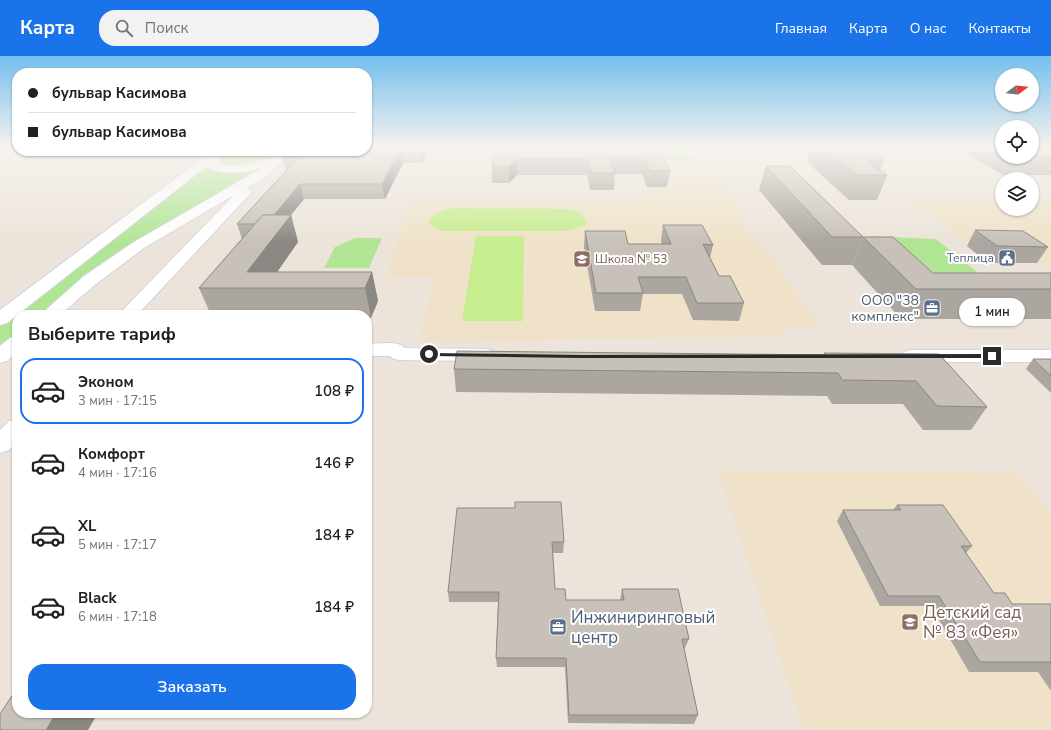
<!DOCTYPE html>
<html lang="ru">
<meta charset="utf-8">
<style>
body{margin:0;font-family:"Nunito Sans",sans-serif;background:#f2f2f2;color:#202124;height:100vh;display:flex;flex-direction:column;font-size:15px;white-space:nowrap}
*{box-sizing:border-box;margin:0}
p{font-size:13px;color:#757577}
.icon{flex:none;width:22px;height:22px;fill:none;stroke:currentColor;stroke-width:2;stroke-linecap:round;stroke-linejoin:round}
.map{position:relative;flex:1;overflow:hidden}
.details{position:absolute;left:12px;top:254px;width:360px;height:408px;display:flex;flex-direction:column;background:#fff;border-radius:16px;box-shadow:0 1px 3px #0004}
.details>*{flex:none}
.hud{position:absolute;left:12px;top:12px;width:360px;height:88px;border-radius:16px;box-shadow:0 1px 3px #0004;display:grid;align-content:center;height:88px;padding:0 16px;background:#fff}
.needle{width:26px;rotate:74deg}
.controls{position:absolute;left:995px;top:12px;display:grid;gap:8px}
.controls a{display:grid;place-items:center;width:44px;height:44px;border-radius:50%;background:#fff;box-shadow:0 1px 3px #0004;font-size:20px}
.end{position:absolute;width:18px;height:18px;margin:-9px;border:5px solid #292929;background:#fff;box-shadow:0 0 0 2px #fff}
.from{border-radius:50%}
.bubble{position:absolute;height:28px;border-radius:14px;background:#fff;box-shadow:0 1px 3px #0004;font-size:13px;font-weight:600;line-height:28px;text-align:center}
.hud b{display:flex;align-items:center;gap:14px;height:38px;font-size:15px}
.hud b+b{border-top:1px solid #e0e0e0}
.hud i{width:10px;height:10px;background:#202124}
ul{padding:0;list-style:none}
li{display:flex;align-items:center;gap:12px;height:66px;margin:0 8px 6px;padding:0 8px;border:2px solid transparent;border-radius:16px}
li div{flex:1}
li b{display:block;font-size:15px}
li em{font-style:normal;font-weight:600}
li.on{border-color:#1a73e8}
li>.icon{width:36px;height:36px;stroke-width:1.5}
h2{padding:0 16px;font-size:18px;line-height:48px}
.button{display:flex;gap:8px;margin-top:auto;padding:8px 16px}
.button a{flex:1;height:46px;border-radius:16px;background:#1a73e8;color:#fff;font-size:16px;font-weight:600;line-height:46px;text-align:center}
header{display:flex;align-items:center;gap:24px;box-sizing:border-box;height:56px;padding:0 20px;background:#1a73e8;color:#fff}
header strong{font-size:19px}
nav{display:flex;gap:22px;margin-inline-start:auto;font-size:14px}
.search{width:280px;height:36px;background:#f2f2f2;display:flex;align-items:center;gap:10px;box-sizing:border-box;padding:0 14px;border-radius:16px;color:#757577;font-size:15px}
.map>svg:first-child{display:block}
.education{fill:#efe2c8}
.green{fill:#b0e693}
.pitch{fill:#c6ee8e}
.lines{fill:none;stroke-linecap:round;stroke-linejoin:round}
.minor-casing{stroke:#cfd3e3;stroke-width:2}
.minor{fill:#fff;fill-rule:evenodd}
.wall{fill:#aba69f}
.shaded-wall{fill:#8b8782}
.building{fill:#c7c1b9;stroke:#8b8782}
.route{fill:#292929}
.labels{text-anchor:middle;stroke-width:4;stroke-linejoin:round;paint-order:stroke}
.far-service-label{font-size:12px;fill:#4e5e75;stroke:#fff;text-anchor:end}
.far-education-label{font-size:12px;fill:#785e54;stroke:#fff;text-anchor:start}
.service-label{font-size:14px;fill:#4e5e75;stroke:#fff;text-anchor:end}
.near-education-label{font-size:17px;fill:#785e54;stroke:#fff;text-anchor:start}
.near-service-label{font-size:17px;fill:#4e5e75;stroke:#fff;text-anchor:start}
</style>
<header>
<strong>Карта</strong>
<div class="search"><svg class="icon" aria-label="search" viewBox="0 0 24 24"><circle cx="10" cy="10" r="6"/><path d="M15 15l6 6"/></svg>Поиск</div>
<nav><a>Главная</a><a>Карта</a><a>О нас</a><a>Контакты</a></nav>
</header>
<div class="map">
<svg width="1051" height="674" viewBox="0 0 1051 674">
<rect width="100%" height="100%" fill="#ece4da"/>
<g class="education">
<polygon points="639,114 712,114 747,163 737,164 752,186 761,186 817,266 809,272 785,272 784,281 419,286 435,221 386,221 412,144 651,144"/>
<polygon points="911,144 1002,145 1002,153 1032,153 1032,146 1051,146 1051,215 1010,187 967,187"/>
<polygon points="718,414 1015,416 1051,459 1051,674 804,674"/>
</g>
<g class="green">
<polygon points="226,95 276,95 264,106 232,110 219,108 216,103"/>
<polygon points="655,98 669,98 701,104 658,104"/>
<polygon points="205,112 218,114 257,113 92,214 39,259 17,259 17,277 0,291 0,270 194,117"/>
<polygon points="870,180 936,183 982,220 938,220 906,193 880,189"/>
<polygon points="355,182 382,182 369,212 324,212 335,191"/>
</g>
<g class="pitch">
<path d="M455,152L568,153L579,156L587,165L584,170L566,175H440L431,170L429,164C436,156 445,153 455,152Z"/>
<polygon points="476,180 524,180 523,265 462,265"/>
</g>
<g class="lines">
<defs>
<g id="minor">
<path d="M212,95H224L219,101L218,106C235,113 251,107 268,103H271L279,95H290L270,118L247,132L251,135L250,138L137,259H118L234,139L144,192L96,228L60,259H40L84,220L134,186L262,112C245,117 223,120 207,110L7,267L0,269V254Z"/>
<polygon points="17,280 17,296 7,305 0,307 0,290 10,282"/>
<path d="M367,288C377,288 398,284 405,292L486,293L493,295L496,299L493,303L486,305L399,304L392,302L390,300H367Z"/>
<polygon points="911,294 1051,294 1051,306 911,306 904,304 901,300 904,296"/>
<polygon points="17,363 17,385 9,394 0,397 0,374 9,365"/>
</g>
</defs>
<use href="#minor" class="minor-casing"/>
<use href="#minor" class="minor"/>
</g>
<g class="wall">
<polygon points="367,92 428,92 422,107 403,107 385,143 304,143 291,159 298,186 277,216 372,216 378,245 371,262 367,262 367,259 211,259 199,232 242,183 237,168 286,115 282,101"/>
<polygon points="495,92 658,92 670,115 667,131 647,131 642,118 615,118 614,134 590,134 587,119 517,119 509,127 492,127 492,110"/>
<polygon points="811,92 868,92 884,104 880,114 887,119 877,144 849,144 807,106"/>
<polygon points="956,92 1002,92 1002,101 1032,101 1032,92 1051,94 1051,119 1003,119"/>
<polygon points="766,110 863,181 852,209 822,209 759,134"/>
<polygon points="663,169 713,189 710,202 719,220 744,247 739,265 693,264 682,238 643,238 640,255 595,255 584,191 585,175 628,188 662,188 661,185"/>
<polygon points="975,174 1048,191 1037,207 988,207 967,190"/>
<polygon points="863,181 933,217 1051,217 1051,263 901,263 852,209"/>
<polygon points="824,297 939,298 987,351 971,374 923,374 903,348 832,348 827,340 456,336 454,313 823,299"/>
<polygon points="1033,303 1051,303 1051,337 1026,313"/>
<polygon points="897,449 972,490 966,497 994,537 1012,548 1051,548 1051,635 1038,616 969,616 931,550 880,550 837,465 843,454 893,454"/>
<polygon points="515,452 564,486 563,497 553,497 555,533 566,544 620,544 622,533 689,583 685,592 684,592 698,659 694,668 568,667 565,611 497,611 496,602 498,546 449,546 448,536"/>
</g>
<g class="shaded-wall">
<polygon points="401,92 403,107 385,143 382,128"/>
<polygon points="428,92 422,107 420,93"/>
<polygon points="517,103 517,119 509,127 509,111"/>
<polygon points="300,128 304,143 291,159 298,186 266,232 247,216 266,168"/>
<polygon points="372,216 378,245 371,262 365,232"/>
<polygon points="56,657 98,657 88,674 46,674"/>
</g>
<g class="building">
<polygon points="367,92 420,92 401,92 382,128 300,128 274,159 263,159 255,168 237,168 299,101 282,101 288,95 367,95"/>
<polygon points="495,92 658,92 670,115 650,115 644,102 610,102 615,117 591,117 588,103 517,103 509,111 492,110"/>
<polygon points="824,92 868,92 884,104 866,104 887,119 858,119"/>
<polygon points="1032,92 1047,92 1051,94 1051,100 1032,100"/>
<polygon points="766,110 790,110 863,181 832,181"/>
<polygon points="263,159 291,159 247,216 372,216 365,232 199,232"/>
<polygon points="663,169 702,169 713,189 703,188 719,220 730,220 744,247 697,247 686,221 638,221 643,237 596,237 585,175 625,175 628,188 671,188"/>
<polygon points="975,174 1023,175 1048,191 997,190"/>
<polygon points="863,181 893,181 933,217 1051,217 1051,233 916,233"/>
<polygon points="457,295 826,299 824,297 939,298 987,351 937,350 916,325 842,324 838,317 454,313"/>
<polygon points="1033,303 1051,303 1051,320"/>
<polygon points="515,446 561,446 564,486 552,486 555,533 565,533 566,544 624,544 622,533 678,533 689,583 682,583 698,659 569,659 566,602 496,602 499,536 448,536 457,452 515,452"/>
<polygon points="897,449 943,449 972,490 961,490 994,537 1005,537 1012,548 1051,548 1051,608 1050,606 980,606 939,540 888,540 843,454 901,454"/>
<polygon points="17,632 17,657 56,657 46,674 0,674 0,658"/>
</g>
<linearGradient id="sky" x2="0" y2="1"><stop stop-color="#74bfed"/><stop offset="0.49" stop-color="#f6f3ee"/><stop offset="1" stop-color="#f6f3ee" stop-opacity="0"/></linearGradient>
<rect width="1051" height="187" fill="url(#sky)"/>
<polygon class="route" points="427,297 581,299 992,298 995,300 992,302 581,302 429,300 426,298"/>
<defs>
<symbol id="civic-square" viewBox="-11 -11 22 22"><rect x="-9" y="-9" width="18" height="18" rx="4" fill="#5c6f8a" stroke="#fff"/><path d="M-.6-6.5H3V-4.5H.6V-3L4-1V1h2V6H-6V1h2V-1L-.6-3ZM-1.2 2.5V6h2.4V2.5Z" fill="#fff"/></symbol>
<symbol id="school-square" viewBox="-11 -11 22 22"><rect x="-9" y="-9" width="18" height="18" rx="4" fill="#8d6e63" stroke="#fff"/><path d="M0-5L7-2L0 1L-7-2ZM-4 1L0 2.5L4 1V4Q0 6-4 4Z" fill="#fff"/></symbol>
<symbol id="office-square" viewBox="-11 -11 22 22"><rect x="-9" y="-9" width="18" height="18" rx="4" fill="#5c6f8a" stroke="#fff"/><path d="M-6-3h4V-5.5h4V-3h4V5H-6ZM-1-4.5V-3h2v-1.5ZM-6 0V1H6V0Z" fill="#fff"/></symbol>
</defs>
<g fill-rule="evenodd">
<use href="#civic-square" x="997" y="192" width="20" height="20"/>
<use href="#school-square" x="572" y="193" width="20" height="20"/>
<use href="#office-square" x="922" y="242" width="20" height="20"/>
<use href="#school-square" x="900" y="556" width="20" height="20"/>
<use href="#office-square" x="548" y="561" width="20" height="20"/>
</g>
<g class="labels">
<g class="far-service-label">
<text x="994" y="206">Теплица</text>
</g>
<g class="far-education-label">
<text x="595" y="207">Школа № 53</text>
</g>
<g class="service-label">
<text x="919" y="249">ООО "38<tspan x="919" dy="16">комплекс"</tspan></text>
</g>
<g class="near-education-label">
<text x="923" y="562">Детский сад<tspan x="923" dy="20">№ 83 «Фея»</tspan></text>
</g>
<g class="near-service-label">
<text x="571" y="567">Инжиниринговый<tspan x="571" dy="20">центр</tspan></text>
</g>
</g>
</svg>
<div class="controls">
<a><svg class="needle" viewBox="-14 -14 28 28"><path d="M0-13l5 13h-10z" fill="#e53935"/><path d="M0 13l5-13h-10z" fill="#757577"/></svg></a>
<a><svg class="icon" aria-label="locate" viewBox="0 0 24 24"><circle cx="12" cy="12" r="6"/><path d="M12 2v4M12 18v4M2 12h4M18 12h4"/></svg></a>
<a><svg class="icon" aria-label="layers" viewBox="0 0 24 24"><path d="M12 4l9 5-9 5-9-5zM3 14l9 5 9-5"/></svg></a>
</div>
<i class="end from" style="left:429px;top:298px"></i>
<i class="end" style="left:992px;top:300px"></i>
<div class="bubble" style="left:959px;top:242px;width:66px">1 мин</div>
<div class="hud">
<b><i class="from"></i>бульвар Касимова</b>
<b><i></i>бульвар Касимова</b>
</div>
<section class="details">
<h2>Выберите тариф</h2>
<ul>
<li class="on"><svg class="icon" aria-label="car" viewBox="0 0 24 24"><path d="M5 17H2v-5l4-1 3-4h7l3 4 3 1v5h-3M9 17h6M6 11h13"/><circle cx="7" cy="17" r="2"/><circle cx="17" cy="17" r="2"/></svg><div><b>Эконом</b><p>3 мин · 17:15</p></div><em>108 ₽</em></li>
<li><svg class="icon" aria-label="car" viewBox="0 0 24 24"><path d="M5 17H2v-5l4-1 3-4h7l3 4 3 1v5h-3M9 17h6M6 11h13"/><circle cx="7" cy="17" r="2"/><circle cx="17" cy="17" r="2"/></svg><div><b>Комфорт</b><p>4 мин · 17:16</p></div><em>146 ₽</em></li>
<li><svg class="icon" aria-label="car" viewBox="0 0 24 24"><path d="M5 17H2v-5l4-1 3-4h7l3 4 3 1v5h-3M9 17h6M6 11h13"/><circle cx="7" cy="17" r="2"/><circle cx="17" cy="17" r="2"/></svg><div><b>XL</b><p>5 мин · 17:17</p></div><em>184 ₽</em></li>
<li><svg class="icon" aria-label="car" viewBox="0 0 24 24"><path d="M5 17H2v-5l4-1 3-4h7l3 4 3 1v5h-3M9 17h6M6 11h13"/><circle cx="7" cy="17" r="2"/><circle cx="17" cy="17" r="2"/></svg><div><b>Black</b><p>6 мин · 17:18</p></div><em>184 ₽</em></li>
</ul>
<div class="button"><a>Заказать</a></div>
</section>
</div>
